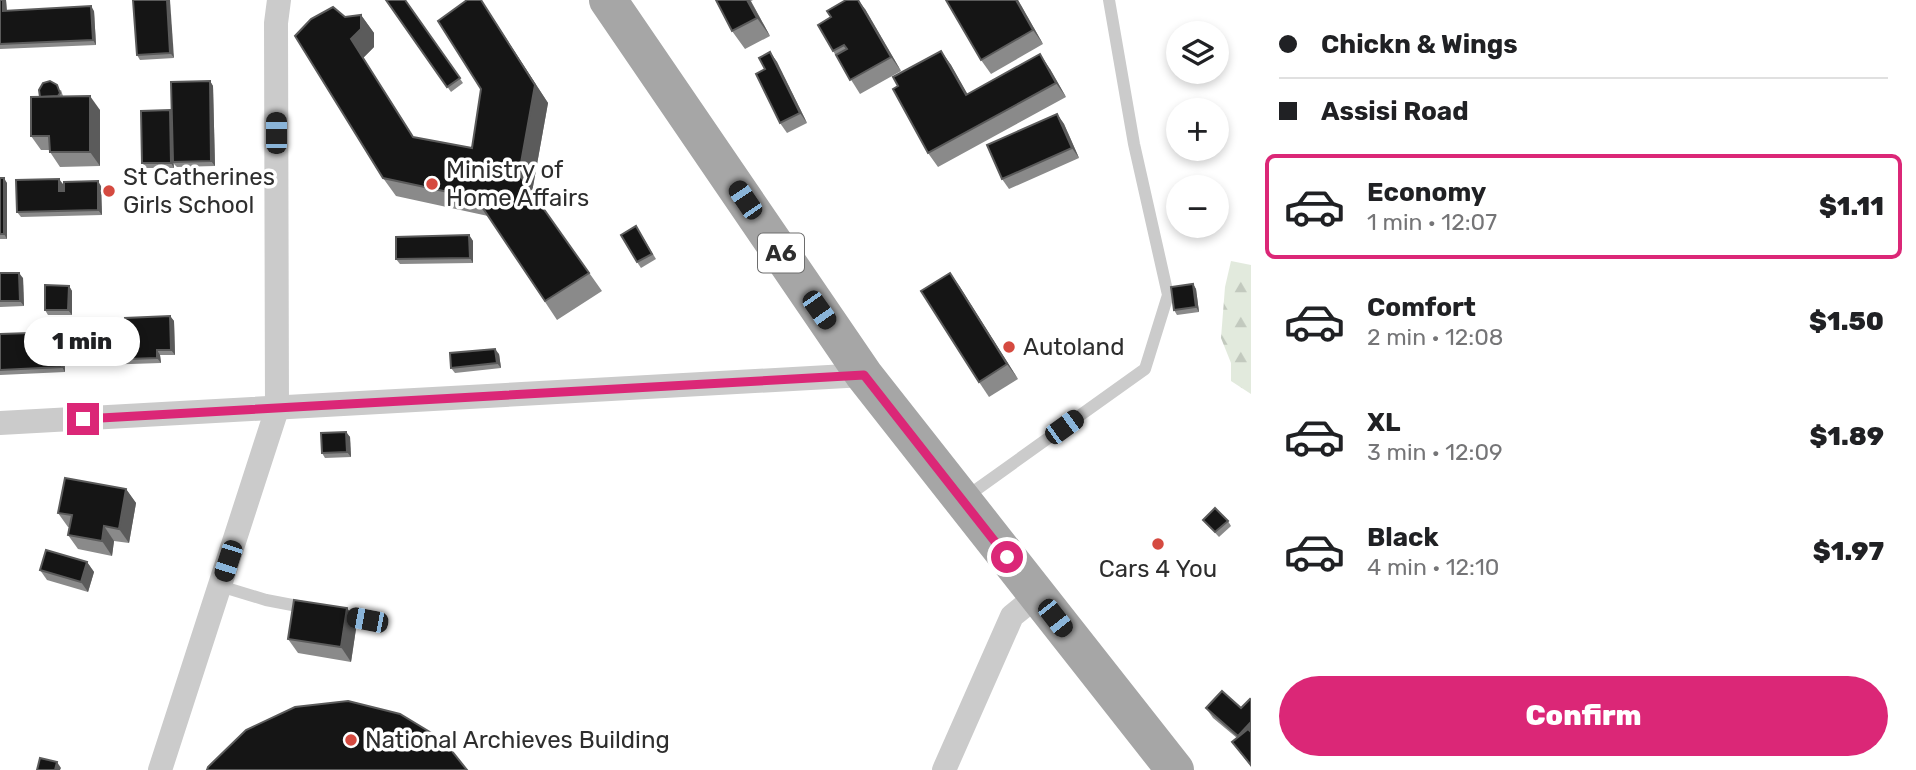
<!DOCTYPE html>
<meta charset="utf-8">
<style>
body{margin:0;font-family:Rubik,sans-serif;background:#f2f2f2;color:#202124;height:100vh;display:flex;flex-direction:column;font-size:26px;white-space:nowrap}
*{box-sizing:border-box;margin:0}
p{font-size:23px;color:#757577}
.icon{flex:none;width:38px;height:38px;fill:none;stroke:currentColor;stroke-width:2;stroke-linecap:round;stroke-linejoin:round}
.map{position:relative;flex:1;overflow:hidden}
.details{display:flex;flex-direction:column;background:#fff;width:665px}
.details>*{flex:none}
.banner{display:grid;align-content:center;height:154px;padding:0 28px;background:#fff}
.buttons{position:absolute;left:1166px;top:21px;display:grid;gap:14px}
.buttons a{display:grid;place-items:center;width:63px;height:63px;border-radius:50%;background:#fff;box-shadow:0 4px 10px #0003;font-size:35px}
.end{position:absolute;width:32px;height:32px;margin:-16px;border:9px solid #db2777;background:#fff;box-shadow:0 0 0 4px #fff}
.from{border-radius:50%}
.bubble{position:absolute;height:49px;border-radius:24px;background:#fff;box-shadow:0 4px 10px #0003;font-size:23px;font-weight:800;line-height:49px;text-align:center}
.car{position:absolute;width:21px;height:42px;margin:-21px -10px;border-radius:9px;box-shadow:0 0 5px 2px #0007;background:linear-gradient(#222 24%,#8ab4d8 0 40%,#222 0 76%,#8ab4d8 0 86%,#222 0)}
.banner b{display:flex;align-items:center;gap:24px;height:66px;font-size:26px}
.banner b+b{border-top:2px solid #e0e0e0}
.banner i{width:18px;height:18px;background:#202124}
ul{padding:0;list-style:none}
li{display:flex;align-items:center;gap:21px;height:105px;margin:0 14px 10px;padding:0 14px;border:4px solid transparent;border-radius:10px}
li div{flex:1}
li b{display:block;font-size:26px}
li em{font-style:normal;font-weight:800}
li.current{border-color:#db2777}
li>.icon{width:63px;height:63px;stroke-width:1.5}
.button{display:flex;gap:14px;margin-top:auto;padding:14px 28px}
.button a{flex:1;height:80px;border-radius:42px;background:#db2777;color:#fff;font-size:28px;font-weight:800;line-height:80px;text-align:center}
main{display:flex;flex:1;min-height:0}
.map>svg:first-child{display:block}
.forest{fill:url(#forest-firs)}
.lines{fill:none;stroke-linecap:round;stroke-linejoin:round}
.lane{stroke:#cbcbcb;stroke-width:12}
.street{stroke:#cbcbcb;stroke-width:24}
.primary{stroke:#a6a6a6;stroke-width:38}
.wall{fill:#8a8a8a}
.shaded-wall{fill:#5b5b5b}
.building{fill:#151515;stroke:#5b5b5b;stroke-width:2}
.route{stroke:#db2777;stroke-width:9}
.poi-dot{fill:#d54a40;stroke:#fff;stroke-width:2.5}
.labels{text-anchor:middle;stroke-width:7;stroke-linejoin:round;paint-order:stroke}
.shield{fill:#fff;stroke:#6d6d6d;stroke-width:2}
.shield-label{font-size:23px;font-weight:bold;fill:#2e2e2e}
.poi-label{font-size:24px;fill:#2e2e2e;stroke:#fff;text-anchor:start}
</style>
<main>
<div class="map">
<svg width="1251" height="770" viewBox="0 0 1251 770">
<defs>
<pattern id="forest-firs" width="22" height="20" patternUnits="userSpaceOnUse" patternTransform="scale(1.75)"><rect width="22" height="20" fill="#e2eadd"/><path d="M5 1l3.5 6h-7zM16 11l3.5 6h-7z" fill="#c2c9be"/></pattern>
</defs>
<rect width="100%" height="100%" fill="#fff"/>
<polygon class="forest" points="1231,261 1251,265 1251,394 1231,381 1231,363 1221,338 1225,287"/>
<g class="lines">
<g class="lane">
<polyline points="966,497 1145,369 1168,295 1134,144 1109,0"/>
<polyline points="220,586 266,600 308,608"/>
<polyline points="339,614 367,620"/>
</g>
<g class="street">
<polyline points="0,423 864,375"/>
<polyline points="160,770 277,409 276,23 279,0"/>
<polyline points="944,770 1012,616 1037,596"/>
</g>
<polyline class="primary" points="608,0 864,375 1175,770"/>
</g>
<g class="wall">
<polygon points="0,0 6,0 7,10 94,11 96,45 0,49"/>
<polygon points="133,0 174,58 140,60 137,55"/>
<polygon points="386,0 405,0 463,83 451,92"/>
<polygon points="481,0 548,103 532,192 602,291 557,320 488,216 396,196 383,178 345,17 361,15 374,33 374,47 363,58 414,138 472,148 481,89"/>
<polygon points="716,0 753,0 751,1 770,36 745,49 732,31"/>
<polygon points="946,0 1018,0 1043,44 991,74 981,60"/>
<polygon points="865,9 901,71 860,94 833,51"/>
<polygon points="941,51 951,65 967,94 1050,69 1066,97 938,167 928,153 898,86"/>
<polygon points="770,52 777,62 807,123 787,133 780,123 765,69"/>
<polygon points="210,81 213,86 215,166 177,167 174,164 174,168 146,168 142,163 172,113"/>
<polygon points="61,90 63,96 100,110 100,166 60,167 50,152 50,150 41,150 31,136 40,97"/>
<polygon points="1057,114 1064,124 1079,158 1009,189 1002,179"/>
<polygon points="0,178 7,183 7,239 0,239"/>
<polygon points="63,184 63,191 101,186 102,215 21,217 17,212"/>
<polygon points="639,231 656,259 641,268 637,262"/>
<polygon points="469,235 473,241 473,263 400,264 396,259"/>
<polygon points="0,273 23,278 24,306 0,307"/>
<polygon points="950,273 1018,379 989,397 979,382"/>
<polygon points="1193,284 1196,289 1199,312 1177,315 1174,310"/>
<polygon points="69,286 72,291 72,315 48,315 45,310"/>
<polygon points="170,316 174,321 175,355 160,355 161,363 100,365 97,360 126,331"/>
<polygon points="60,332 64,337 65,372 0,375 0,334"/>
<polygon points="499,354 501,368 455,373 451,368"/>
<polygon points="346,432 350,437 351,457 325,458 322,453"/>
<polygon points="126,489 136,503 129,543 114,541 112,556 78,549 68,535 69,527 68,527 58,513"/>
<polygon points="1203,520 1228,521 1231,526 1219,537"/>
<polygon points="87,562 94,572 88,592 47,580 40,570"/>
<polygon points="357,622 351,662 298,653 288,639"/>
<polygon points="1251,700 1251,767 1232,742 1237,738 1213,718 1206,708 1241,708"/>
</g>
<g class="shaded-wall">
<polygon points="3,0 6,0 7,16 3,11"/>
<polygon points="167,0 170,0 174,58 170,53"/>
<polygon points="481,0 548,103 532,192 519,174"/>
<polygon points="747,0 750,0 770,36 757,18"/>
<polygon points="858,0 865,9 901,71 891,57"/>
<polygon points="1016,0 1018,0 1043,44 1033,30"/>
<polygon points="91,6 94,11 96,45 93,40"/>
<polygon points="361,15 374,33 374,47 363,58 426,156 351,39"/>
<polygon points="941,51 951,65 976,109 966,95"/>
<polygon points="770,52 777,62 807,123 800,113"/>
<polygon points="1040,54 1050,69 1066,97 1056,83"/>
<polygon points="210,81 213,86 215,166 211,161"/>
<polygon points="90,96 100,110 100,166 90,152"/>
<polygon points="170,110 174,115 173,162 174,168 171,163"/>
<polygon points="1057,114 1064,124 1079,158 1072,148"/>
<polygon points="4,178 7,183 7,239 4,234"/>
<polygon points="59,179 63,184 63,197 59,191"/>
<polygon points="98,181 101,186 102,215 98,210"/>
<polygon points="469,235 473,241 473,263 470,258"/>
<polygon points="19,273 23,278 24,306 20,301"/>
<polygon points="950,273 960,287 1018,379 1007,364"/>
<polygon points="1193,284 1196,289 1199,312 1196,307"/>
<polygon points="69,286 72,291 72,315 68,310"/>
<polygon points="170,316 174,321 175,355 171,350"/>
<polygon points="60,332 64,337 65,372 62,367"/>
<polygon points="495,349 499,354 501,368 497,363"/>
<polygon points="157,350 160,355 161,363 157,358"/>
<polygon points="346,432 350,437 351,457 347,452"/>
<polygon points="126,489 136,503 129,543 119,529"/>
<polygon points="104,526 114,541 112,556 102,541"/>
<polygon points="87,562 94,572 88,592 81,582"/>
<polygon points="347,608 357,622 351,662 341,647"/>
<polygon points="1251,722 1251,739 1238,736"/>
<polygon points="57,762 61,768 60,770 55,770"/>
</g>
<g class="building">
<polygon points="0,0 3,0 3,11 91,6 93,40 0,44"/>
<polygon points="133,0 167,0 170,53 137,55"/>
<polygon points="386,0 405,0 460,78 447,87"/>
<polygon points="467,0 481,0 535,85 519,174 589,273 545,301 476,198 383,178 295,36 311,19 333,7 345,17 361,15 361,29 351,39 413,137 472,148 481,89 438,21"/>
<polygon points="716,0 747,0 757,18 732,31"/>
<polygon points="846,0 858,0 891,57 850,80 836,55 847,49 844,45 833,51 818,25 831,17 827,11"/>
<polygon points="946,0 1016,0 1033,30 981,60"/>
<polygon points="941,51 966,95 1040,54 1056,83 928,153 893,89 898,86 893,77"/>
<polygon points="770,52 800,113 780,123 756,74 765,69 759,58"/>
<polygon points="50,81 57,85 60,93 58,96 40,97 39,90 43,83"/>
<polygon points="210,81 211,161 173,162 171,82"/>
<polygon points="90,96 90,152 50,152 49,136 31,136 31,97"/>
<polygon points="170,110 171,163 142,163 141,111"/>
<polygon points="1057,114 1072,148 1002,179 987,145"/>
<rect x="0" y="178" width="4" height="56"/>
<polygon points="59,179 59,191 64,191 64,182 98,181 98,210 17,212 16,180"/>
<polygon points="636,226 652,254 637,262 621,235"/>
<polygon points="469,235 470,258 396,259 396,237"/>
<polygon points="0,273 19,273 20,301 0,301"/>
<polygon points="950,273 1007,364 979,382 921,291"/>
<polygon points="1193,284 1196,307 1174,310 1171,287"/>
<polygon points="45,285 69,286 68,310 45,310"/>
<polygon points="170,316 171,350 157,350 157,358 97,360 95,332 126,331 125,318"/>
<polygon points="60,332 62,367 0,370 0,334"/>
<polygon points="495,349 497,363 451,368 450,353"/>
<polygon points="346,432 347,452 322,453 321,433"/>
<polygon points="65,478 126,489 119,529 104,526 102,541 68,535 72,515 58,513"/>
<polygon points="1215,508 1228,521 1215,532 1203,520"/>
<polygon points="46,550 87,562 81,582 40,570"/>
<polygon points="294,600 347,608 341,647 288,639"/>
<polygon points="1222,691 1241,708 1250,699 1251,700 1251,722 1238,736 1206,708"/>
<polygon points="348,701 400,714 443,740 467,770 207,770 208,767 246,730 295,707"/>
<polygon points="1248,729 1251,732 1251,765 1232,742"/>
<polygon points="40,758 57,762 55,770 37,770"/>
</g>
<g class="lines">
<polyline class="route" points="83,419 864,375 1007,557"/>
</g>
<g class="poi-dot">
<circle cx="432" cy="184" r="7"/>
<circle cx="109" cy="191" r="7"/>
<circle cx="1009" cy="347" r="7"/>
<circle cx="1158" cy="544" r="7"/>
<circle cx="351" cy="740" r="7"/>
</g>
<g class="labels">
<rect class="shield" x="758" y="233.5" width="46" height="39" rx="5"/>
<g class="shield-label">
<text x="781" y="261">A6</text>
</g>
<g class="poi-label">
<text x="446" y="178">Ministry of<tspan x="446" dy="28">Home Affairs</tspan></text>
<text x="123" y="185">St Catherines<tspan x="123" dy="28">Girls School</tspan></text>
<text x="1023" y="355">Autoland</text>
<text x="1158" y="577" text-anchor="middle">Cars 4 You</text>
<text x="365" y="748">National Archieves Building</text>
</g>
</g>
</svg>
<div class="buttons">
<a><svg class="icon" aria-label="layers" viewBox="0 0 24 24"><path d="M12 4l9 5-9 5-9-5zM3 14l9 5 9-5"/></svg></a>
<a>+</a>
<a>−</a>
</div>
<i class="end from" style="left:1007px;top:557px"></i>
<i class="end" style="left:83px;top:419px"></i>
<div class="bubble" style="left:24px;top:317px;width:116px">1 min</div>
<i class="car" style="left:276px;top:133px;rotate:0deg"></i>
<i class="car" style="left:745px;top:200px;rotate:326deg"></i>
<i class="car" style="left:819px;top:310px;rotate:145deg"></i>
<i class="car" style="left:1064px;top:427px;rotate:54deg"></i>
<i class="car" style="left:228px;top:561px;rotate:198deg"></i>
<i class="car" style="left:1055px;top:618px;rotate:142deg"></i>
<i class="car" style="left:367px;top:620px;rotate:281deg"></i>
</div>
<section class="details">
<div class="banner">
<b><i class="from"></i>Chickn &amp; Wings</b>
<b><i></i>Assisi Road</b>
</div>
<ul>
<li class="current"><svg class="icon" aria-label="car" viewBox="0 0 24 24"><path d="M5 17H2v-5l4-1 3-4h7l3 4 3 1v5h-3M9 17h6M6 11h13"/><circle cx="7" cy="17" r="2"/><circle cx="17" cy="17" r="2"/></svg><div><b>Economy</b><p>1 min · 12:07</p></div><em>$1.11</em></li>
<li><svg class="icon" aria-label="car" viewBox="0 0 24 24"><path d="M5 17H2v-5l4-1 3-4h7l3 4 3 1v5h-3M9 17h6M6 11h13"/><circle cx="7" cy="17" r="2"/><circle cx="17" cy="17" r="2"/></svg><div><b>Comfort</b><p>2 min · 12:08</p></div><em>$1.50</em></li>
<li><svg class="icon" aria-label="car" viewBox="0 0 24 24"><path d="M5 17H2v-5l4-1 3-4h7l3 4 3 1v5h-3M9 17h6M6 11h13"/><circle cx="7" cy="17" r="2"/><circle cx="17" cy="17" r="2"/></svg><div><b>XL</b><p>3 min · 12:09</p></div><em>$1.89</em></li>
<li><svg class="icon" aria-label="car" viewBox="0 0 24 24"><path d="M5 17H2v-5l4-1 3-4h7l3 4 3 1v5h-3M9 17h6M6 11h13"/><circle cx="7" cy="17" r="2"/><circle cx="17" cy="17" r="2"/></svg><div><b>Black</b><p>4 min · 12:10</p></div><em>$1.97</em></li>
</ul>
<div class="button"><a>Confirm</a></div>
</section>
</main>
